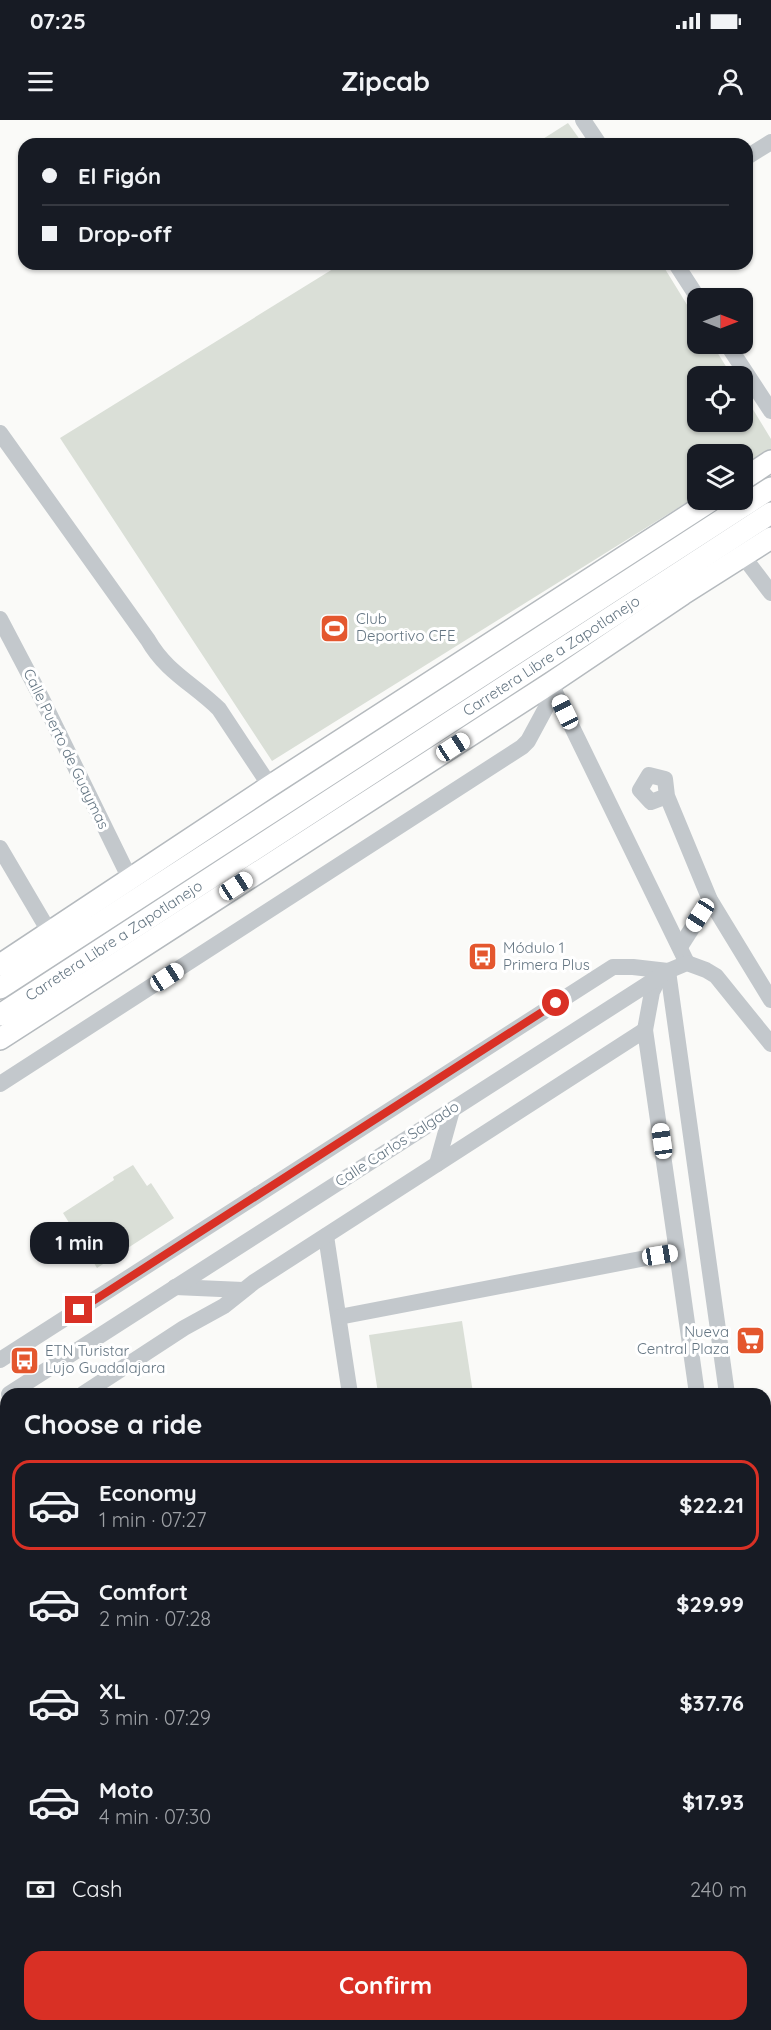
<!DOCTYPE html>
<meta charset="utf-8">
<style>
body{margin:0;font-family:Quicksand,sans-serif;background:#242831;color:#f1f3f6;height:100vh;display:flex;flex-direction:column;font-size:22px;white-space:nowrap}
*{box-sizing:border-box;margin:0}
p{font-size:20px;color:#9ea1a6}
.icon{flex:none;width:33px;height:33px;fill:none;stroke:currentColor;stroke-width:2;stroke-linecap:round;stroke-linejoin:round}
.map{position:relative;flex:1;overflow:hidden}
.panel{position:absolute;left:0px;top:1268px;width:771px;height:644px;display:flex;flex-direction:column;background:#171b24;border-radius:18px 18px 0 0;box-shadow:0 2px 4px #0004}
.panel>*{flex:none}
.guide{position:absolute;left:18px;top:18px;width:735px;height:132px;border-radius:18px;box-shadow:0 2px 4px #0004;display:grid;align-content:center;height:132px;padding:0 24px;background:#171b24}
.needle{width:39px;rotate:90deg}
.buttons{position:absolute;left:687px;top:168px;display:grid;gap:12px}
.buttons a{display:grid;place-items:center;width:66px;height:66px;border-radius:12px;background:#171b24;box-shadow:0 2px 4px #0004;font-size:30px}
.end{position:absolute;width:27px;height:27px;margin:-14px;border:8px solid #d93025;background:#fff;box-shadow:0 0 0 3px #fff}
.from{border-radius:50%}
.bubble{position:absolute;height:42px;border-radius:18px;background:#171b24;box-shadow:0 2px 4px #0004;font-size:20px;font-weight:800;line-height:42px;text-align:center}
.car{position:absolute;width:18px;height:36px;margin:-18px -9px;border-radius:8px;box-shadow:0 0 4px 2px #0007;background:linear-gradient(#fff 24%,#345 0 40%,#fff 0 76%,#345 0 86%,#fff 0)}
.guide b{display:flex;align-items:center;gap:21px;height:57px;font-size:22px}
.guide b+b{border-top:2px solid #363941}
.guide i{width:15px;height:15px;background:#f1f3f6}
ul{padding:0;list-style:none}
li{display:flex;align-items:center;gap:18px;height:90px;margin:0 12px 9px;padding:0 12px;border:3px solid transparent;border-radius:18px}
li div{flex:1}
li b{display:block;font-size:22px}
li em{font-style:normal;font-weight:800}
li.on{border-color:#d93025}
li>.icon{width:54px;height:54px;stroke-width:1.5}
h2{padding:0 24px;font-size:27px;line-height:72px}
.pay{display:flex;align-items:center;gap:15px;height:66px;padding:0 24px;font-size:22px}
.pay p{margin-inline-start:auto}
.cta{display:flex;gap:12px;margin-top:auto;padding:12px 24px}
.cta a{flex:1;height:69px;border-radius:18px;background:#d93025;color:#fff;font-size:24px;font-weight:800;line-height:69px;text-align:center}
.status{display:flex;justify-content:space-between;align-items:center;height:42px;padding:0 30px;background:#171b24;direction:ltr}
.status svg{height:16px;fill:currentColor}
header{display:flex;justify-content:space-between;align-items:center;height:78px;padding:0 24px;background:#171b24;font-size:27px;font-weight:800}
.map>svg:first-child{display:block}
.green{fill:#dadfd7}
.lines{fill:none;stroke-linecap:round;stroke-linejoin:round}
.major-casing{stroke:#b5babe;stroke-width:24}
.minor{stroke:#c3c8cc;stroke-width:16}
.major{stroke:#fff;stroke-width:21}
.route{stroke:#d93025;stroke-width:8}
.labels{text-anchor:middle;stroke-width:6;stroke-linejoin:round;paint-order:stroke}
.poi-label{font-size:15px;fill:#657683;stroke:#fff;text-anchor:start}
.street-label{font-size:15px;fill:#657683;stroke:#fff}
</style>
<div class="status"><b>07:25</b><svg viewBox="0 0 49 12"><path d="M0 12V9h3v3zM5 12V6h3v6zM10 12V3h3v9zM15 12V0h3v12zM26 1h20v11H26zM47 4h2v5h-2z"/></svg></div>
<header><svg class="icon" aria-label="menu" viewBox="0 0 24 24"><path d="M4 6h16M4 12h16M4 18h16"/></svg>Zipcab<svg class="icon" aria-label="person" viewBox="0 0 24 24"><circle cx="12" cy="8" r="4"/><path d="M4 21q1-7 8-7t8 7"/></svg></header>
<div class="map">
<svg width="771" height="1910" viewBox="0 0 771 1910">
<rect width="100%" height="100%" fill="#fafaf8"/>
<g class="green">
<polygon points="568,3 583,24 535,24"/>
<polygon points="341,144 662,144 697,201 698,224 712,224 732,256 698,256 698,302 742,302 743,273 771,319 771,330 743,348 742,334 698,334 697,376 272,641 60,318"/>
<polygon points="133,1045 147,1066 151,1063 174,1098 97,1148 63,1093 114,1060 113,1057"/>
<polygon points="462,1201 473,1273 378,1273 369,1215"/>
<polygon points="771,1749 771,1910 714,1910 715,1905 765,1905 765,1766"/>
</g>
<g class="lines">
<defs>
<g id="major">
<polyline points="742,360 771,341"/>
<polyline points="0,845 270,666 712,380"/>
<polyline points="0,868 771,368"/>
<path id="s1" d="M0,895L771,393"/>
<polyline points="0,919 551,563 683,474 771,418"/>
</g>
</defs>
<use href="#major" class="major-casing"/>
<g class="minor">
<polyline points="583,0 599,24"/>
<polyline points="747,37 771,22"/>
<polyline points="676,144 698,178"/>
<polyline points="727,224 771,291"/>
<path d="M0,313L148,520C166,552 195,565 219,589L270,666"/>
<polyline points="743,436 771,473"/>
<polyline points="0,499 42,579 130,759"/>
<polyline points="551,564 687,843"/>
<polyline points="667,676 651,682 640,670 649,655 665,659 667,676 710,780 771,880"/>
<polyline points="0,728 50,813"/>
<polyline points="680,827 710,780"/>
<polyline points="645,910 652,872 660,856"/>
<polyline points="0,964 522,627 528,621 555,571"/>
<polyline points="437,1044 452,990"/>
<polyline points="326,1116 350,1274"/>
<polyline points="677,1132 697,1274"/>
<polyline points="175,1167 243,1170"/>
<polyline points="0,1240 613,847 633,847 668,851 727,1274"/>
<polyline points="9,1274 668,851 687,843 706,850 716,856 771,924"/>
<polyline points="83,1274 184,1208 224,1186 254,1162 645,910 677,1132 339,1197"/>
<polyline points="0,1465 6,1466"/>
<polyline points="0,1504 6,1505"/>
<polyline points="765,1548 771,1591"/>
<polyline points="765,1641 771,1642"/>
<polyline points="765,1730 771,1713"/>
<polyline points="0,1743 6,1744"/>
<polyline points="0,1791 6,1792"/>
<polyline points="538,1905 553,1910"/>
<polyline points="1,1910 6,1880"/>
<polyline points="96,1910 96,1905"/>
<polyline points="215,1910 216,1905"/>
<polyline points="701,1910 703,1905"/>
</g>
<use href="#major" class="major"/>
</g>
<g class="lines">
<polyline class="route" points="79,1190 556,883"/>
</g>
<defs>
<symbol id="stadium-square" viewBox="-11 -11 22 22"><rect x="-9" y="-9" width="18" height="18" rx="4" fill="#e4572e" stroke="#fff"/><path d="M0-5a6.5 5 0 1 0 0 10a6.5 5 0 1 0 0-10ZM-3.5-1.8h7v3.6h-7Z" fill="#fff"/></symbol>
<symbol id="bus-square" viewBox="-11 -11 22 22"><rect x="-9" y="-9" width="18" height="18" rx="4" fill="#e4572e" stroke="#fff"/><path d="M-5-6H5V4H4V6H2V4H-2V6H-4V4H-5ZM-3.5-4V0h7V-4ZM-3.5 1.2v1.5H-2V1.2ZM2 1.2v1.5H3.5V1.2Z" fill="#fff"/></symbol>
<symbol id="supermarket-square" viewBox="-11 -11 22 22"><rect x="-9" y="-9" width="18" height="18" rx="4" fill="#e4572e" stroke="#fff"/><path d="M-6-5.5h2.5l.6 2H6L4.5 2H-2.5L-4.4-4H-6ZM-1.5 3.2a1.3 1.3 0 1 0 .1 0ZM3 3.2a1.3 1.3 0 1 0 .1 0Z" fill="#fff"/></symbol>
</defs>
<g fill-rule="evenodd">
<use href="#stadium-square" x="318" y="492" width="33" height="33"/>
<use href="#bus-square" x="466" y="820" width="33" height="33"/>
<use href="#supermarket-square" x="734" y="1204" width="33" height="33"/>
<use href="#bus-square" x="8" y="1224" width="33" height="33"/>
</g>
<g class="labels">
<g class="poi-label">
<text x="356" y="504">Club<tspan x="356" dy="17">Deportivo CFE</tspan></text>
<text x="503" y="833">Módulo 1<tspan x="503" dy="17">Primera Plus</tspan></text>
<text x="729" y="1217" text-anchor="end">Nueva<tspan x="729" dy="17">Central Plaza</tspan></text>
<text x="45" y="1236">ETN Turistar<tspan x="45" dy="17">Lujo Guadalajara</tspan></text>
</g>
<g class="street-label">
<text dy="5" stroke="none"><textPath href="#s1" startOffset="658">Carretera Libre a Zapotlanejo</textPath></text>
<text transform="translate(66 629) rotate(64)" y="5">Calle Puerto de Guaymas</text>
<text dy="5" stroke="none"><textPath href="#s1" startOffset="136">Carretera Libre a Zapotlanejo</textPath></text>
<text transform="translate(397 1024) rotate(-33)" y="5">Calle Carlos Salgado</text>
</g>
</g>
</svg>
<div class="buttons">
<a><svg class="needle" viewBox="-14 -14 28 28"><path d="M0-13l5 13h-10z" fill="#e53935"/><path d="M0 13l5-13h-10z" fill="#9ea1a6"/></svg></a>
<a><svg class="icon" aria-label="locate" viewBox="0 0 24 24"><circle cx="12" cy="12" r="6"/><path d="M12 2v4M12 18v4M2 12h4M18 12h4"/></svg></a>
<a><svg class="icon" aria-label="layers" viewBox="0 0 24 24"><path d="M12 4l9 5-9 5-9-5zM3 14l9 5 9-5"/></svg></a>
</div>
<i class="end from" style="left:556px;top:883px"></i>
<i class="end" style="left:79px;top:1190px"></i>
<div class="bubble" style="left:30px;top:1102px;width:99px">1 min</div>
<i class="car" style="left:565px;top:592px;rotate:334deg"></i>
<i class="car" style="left:453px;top:627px;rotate:57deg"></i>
<i class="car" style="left:236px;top:766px;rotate:57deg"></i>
<i class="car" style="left:700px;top:795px;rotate:213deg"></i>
<i class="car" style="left:167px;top:857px;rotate:57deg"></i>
<i class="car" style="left:662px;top:1021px;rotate:352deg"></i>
<i class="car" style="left:660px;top:1135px;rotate:81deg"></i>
<div class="guide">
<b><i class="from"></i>El Figón</b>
<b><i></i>Drop-off</b>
</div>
<section class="panel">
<h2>Choose a ride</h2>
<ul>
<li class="on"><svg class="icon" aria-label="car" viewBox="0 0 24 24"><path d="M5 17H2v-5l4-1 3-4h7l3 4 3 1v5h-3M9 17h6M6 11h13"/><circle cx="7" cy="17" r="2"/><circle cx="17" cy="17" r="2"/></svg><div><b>Economy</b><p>1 min · 07:27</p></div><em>$22.21</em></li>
<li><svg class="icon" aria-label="car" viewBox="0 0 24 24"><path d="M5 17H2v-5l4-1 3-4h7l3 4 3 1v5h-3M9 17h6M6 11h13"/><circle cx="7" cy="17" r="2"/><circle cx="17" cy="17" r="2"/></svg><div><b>Comfort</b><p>2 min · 07:28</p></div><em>$29.99</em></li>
<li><svg class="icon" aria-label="car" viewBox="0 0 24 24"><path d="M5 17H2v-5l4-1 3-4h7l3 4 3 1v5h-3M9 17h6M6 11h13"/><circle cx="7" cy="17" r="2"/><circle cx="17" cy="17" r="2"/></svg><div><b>XL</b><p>3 min · 07:29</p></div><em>$37.76</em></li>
<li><svg class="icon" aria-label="car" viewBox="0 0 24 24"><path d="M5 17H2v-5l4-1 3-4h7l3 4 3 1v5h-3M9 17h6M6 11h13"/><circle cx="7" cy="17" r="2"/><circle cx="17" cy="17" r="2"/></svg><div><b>Moto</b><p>4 min · 07:30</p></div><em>$17.93</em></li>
</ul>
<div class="pay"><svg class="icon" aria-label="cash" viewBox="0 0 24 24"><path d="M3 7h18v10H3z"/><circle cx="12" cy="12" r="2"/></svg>Cash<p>240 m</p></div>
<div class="cta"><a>Confirm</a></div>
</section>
</div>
